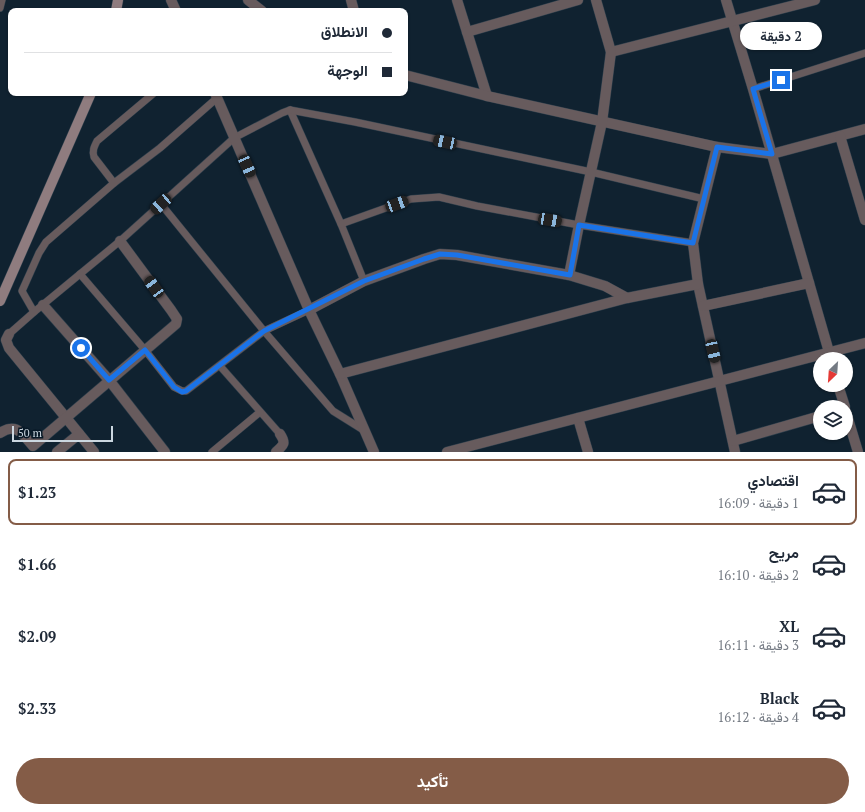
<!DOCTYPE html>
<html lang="ar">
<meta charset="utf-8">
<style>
body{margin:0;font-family:"PT Serif",Vazirmatn,serif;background:#f2f2f3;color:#1f2937;direction:rtl;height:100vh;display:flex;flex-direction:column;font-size:15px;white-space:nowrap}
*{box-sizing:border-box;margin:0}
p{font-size:13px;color:#747a83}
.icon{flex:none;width:22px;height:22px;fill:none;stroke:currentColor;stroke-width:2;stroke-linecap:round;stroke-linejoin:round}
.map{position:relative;height:452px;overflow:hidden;direction:ltr}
.drawer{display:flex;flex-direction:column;background:#fff;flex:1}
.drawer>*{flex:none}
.top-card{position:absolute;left:8px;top:8px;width:400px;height:88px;border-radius:8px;box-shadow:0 1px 3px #0004;direction:rtl;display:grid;align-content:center;height:88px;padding:0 16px;background:#fff}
.needle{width:26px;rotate:205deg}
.tools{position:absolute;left:813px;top:352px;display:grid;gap:8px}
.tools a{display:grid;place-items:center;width:40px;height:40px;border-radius:50%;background:#fff;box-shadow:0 1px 3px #0004;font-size:20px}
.scale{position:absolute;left:12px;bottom:10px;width:101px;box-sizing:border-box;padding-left:4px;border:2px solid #cbd7e0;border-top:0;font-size:11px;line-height:14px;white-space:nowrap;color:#cbd7e0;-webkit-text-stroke:3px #071826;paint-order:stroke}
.end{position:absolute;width:18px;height:18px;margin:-9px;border:5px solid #1a73e8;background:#fff;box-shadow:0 0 0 2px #fff}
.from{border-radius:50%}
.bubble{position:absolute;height:28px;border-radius:14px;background:#fff;box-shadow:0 1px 3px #0004;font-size:13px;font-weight:700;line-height:28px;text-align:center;direction:rtl}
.car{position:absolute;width:12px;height:24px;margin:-12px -6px;border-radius:5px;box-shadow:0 0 3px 1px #0007;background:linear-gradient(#222 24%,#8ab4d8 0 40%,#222 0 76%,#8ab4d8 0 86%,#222 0)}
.top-card b{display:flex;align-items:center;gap:14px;height:38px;font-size:15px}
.top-card b+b{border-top:1px solid #e0e1e3}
.top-card i{width:10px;height:10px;background:#1f2937}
ul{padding:7px 0 0;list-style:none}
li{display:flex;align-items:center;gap:12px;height:66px;margin:0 8px 6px;padding:0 8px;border:2px solid transparent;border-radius:8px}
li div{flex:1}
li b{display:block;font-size:15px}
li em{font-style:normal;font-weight:700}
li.selected{border-color:#845c47}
li>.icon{width:36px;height:36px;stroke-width:1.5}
.action{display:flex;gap:8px;margin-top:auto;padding:8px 16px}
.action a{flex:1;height:46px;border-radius:24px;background:#845c47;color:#fff;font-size:16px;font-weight:700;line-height:46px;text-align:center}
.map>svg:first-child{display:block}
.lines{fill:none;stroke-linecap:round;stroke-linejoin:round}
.lane-casing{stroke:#2e3f4c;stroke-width:8}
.street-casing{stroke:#2e3f4c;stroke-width:11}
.secondary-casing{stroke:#2e3f4c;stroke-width:11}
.lane{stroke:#675b5d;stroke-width:7}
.street{stroke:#675b5d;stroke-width:10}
.secondary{stroke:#8f7c7f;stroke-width:10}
.route{stroke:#1a73e8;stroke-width:5}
</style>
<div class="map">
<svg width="865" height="452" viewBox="0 0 865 452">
<rect width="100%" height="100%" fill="#102230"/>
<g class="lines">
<defs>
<g id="lane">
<polyline points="0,8 2,0"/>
<polyline points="753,89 865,53"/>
<polyline points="290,110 341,224 364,281"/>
<path d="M114,183L94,157C92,151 94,147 97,141L154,93"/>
<polyline points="161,204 264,331 333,411 365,431"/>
<polyline points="341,224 411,199 439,197 477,206 579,225 693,243"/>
<polyline points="80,274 145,350 174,387 182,391 186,391 264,331 309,310"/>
<polyline points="34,312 22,291 39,253 46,242 114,183 160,148 217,98"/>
<polyline points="9,334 34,312 120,241 234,138 282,113 290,110 355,122 591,172 704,199"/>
<polyline points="220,366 280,434"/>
<polyline points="212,452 260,412"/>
</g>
<g id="street">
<polyline points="171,0 176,11"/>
<polyline points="248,0 262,11"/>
<polyline points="351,0 354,11"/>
<polyline points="457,0 487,96"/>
<polyline points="726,0 753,89 831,359"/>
<polyline points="467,32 578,0"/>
<polyline points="611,52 815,0"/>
<polyline points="405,75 487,96 717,147 772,154 865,129"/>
<polyline points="215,93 309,310 340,374 374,452"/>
<polyline points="840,136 865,220"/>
<polyline points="717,147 693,243 698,284 735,452"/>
<polyline points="569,275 579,225 602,122 611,52 596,0"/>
<polyline points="43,305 109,380 165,452"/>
<polyline points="703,306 809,283"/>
<polyline points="309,310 364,281 424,259 440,254 457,255 569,275 605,286 627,298"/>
<polyline points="9,334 6,340 9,348 94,452"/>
<polyline points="340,374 627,298 698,284"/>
<polyline points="838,385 845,407"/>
<polyline points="846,412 858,452"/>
<polyline points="578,418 588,452"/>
<path d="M0,433C17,422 22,434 33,446L176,324L177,319L171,310L120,241"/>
<polyline points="733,441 820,416"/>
<polyline points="57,452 79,434"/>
<path d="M276,452C284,445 286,443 280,434"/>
<polyline points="447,452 865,343"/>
</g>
<g id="secondary">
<polyline points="116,11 118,0"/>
<polyline points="0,301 91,93"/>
</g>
</defs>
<use href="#lane" class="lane-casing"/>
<use href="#street" class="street-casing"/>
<use href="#secondary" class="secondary-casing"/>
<use href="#lane" class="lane"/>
<use href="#street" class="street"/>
<use href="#secondary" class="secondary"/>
</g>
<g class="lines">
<polyline class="route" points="81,348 109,380 145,350 174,387 182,392 186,391 264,331 364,281 424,259 440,254 457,255 570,275 579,225 693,243 717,147 772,154 753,89 781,80"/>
</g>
</svg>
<div class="tools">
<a><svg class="needle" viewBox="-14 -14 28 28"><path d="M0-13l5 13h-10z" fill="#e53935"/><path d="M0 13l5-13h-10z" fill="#747a83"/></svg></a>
<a><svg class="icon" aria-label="layers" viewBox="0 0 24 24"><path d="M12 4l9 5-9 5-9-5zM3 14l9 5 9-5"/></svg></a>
</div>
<div class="scale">50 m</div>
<i class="end from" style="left:81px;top:348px"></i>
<i class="end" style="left:781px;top:80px"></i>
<div class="bubble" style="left:740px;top:22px;width:82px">2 دقيقة</div>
<i class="car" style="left:445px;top:142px;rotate:282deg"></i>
<i class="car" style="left:247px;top:166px;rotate:156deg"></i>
<i class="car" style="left:161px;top:204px;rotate:228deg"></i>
<i class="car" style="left:397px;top:204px;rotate:70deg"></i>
<i class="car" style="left:550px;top:220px;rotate:100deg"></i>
<i class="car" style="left:154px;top:287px;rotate:324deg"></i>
<i class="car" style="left:713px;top:351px;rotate:167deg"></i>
<div class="top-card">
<b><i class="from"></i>الانطلاق</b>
<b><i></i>الوجهة</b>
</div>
</div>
<section class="drawer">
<ul>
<li class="selected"><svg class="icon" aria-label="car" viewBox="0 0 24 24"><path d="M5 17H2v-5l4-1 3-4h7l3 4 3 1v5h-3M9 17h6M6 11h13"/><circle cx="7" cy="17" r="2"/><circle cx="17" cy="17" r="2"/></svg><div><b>اقتصادي</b><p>1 دقيقة · 16:09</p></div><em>$1.23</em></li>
<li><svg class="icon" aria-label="car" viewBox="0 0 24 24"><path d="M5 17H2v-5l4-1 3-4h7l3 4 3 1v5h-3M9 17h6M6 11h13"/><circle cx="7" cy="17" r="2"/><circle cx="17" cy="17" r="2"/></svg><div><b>مريح</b><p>2 دقيقة · 16:10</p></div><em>$1.66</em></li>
<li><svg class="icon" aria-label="car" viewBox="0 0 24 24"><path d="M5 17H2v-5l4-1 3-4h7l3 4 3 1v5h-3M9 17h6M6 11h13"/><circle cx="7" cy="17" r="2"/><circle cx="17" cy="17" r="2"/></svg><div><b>XL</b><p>3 دقيقة · 16:11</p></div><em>$2.09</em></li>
<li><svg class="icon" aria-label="car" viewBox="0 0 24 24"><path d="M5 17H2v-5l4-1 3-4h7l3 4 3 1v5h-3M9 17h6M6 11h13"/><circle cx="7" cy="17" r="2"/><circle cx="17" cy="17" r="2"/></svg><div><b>Black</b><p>4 دقيقة · 16:12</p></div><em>$2.33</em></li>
</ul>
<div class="action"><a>تأكيد</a></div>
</section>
